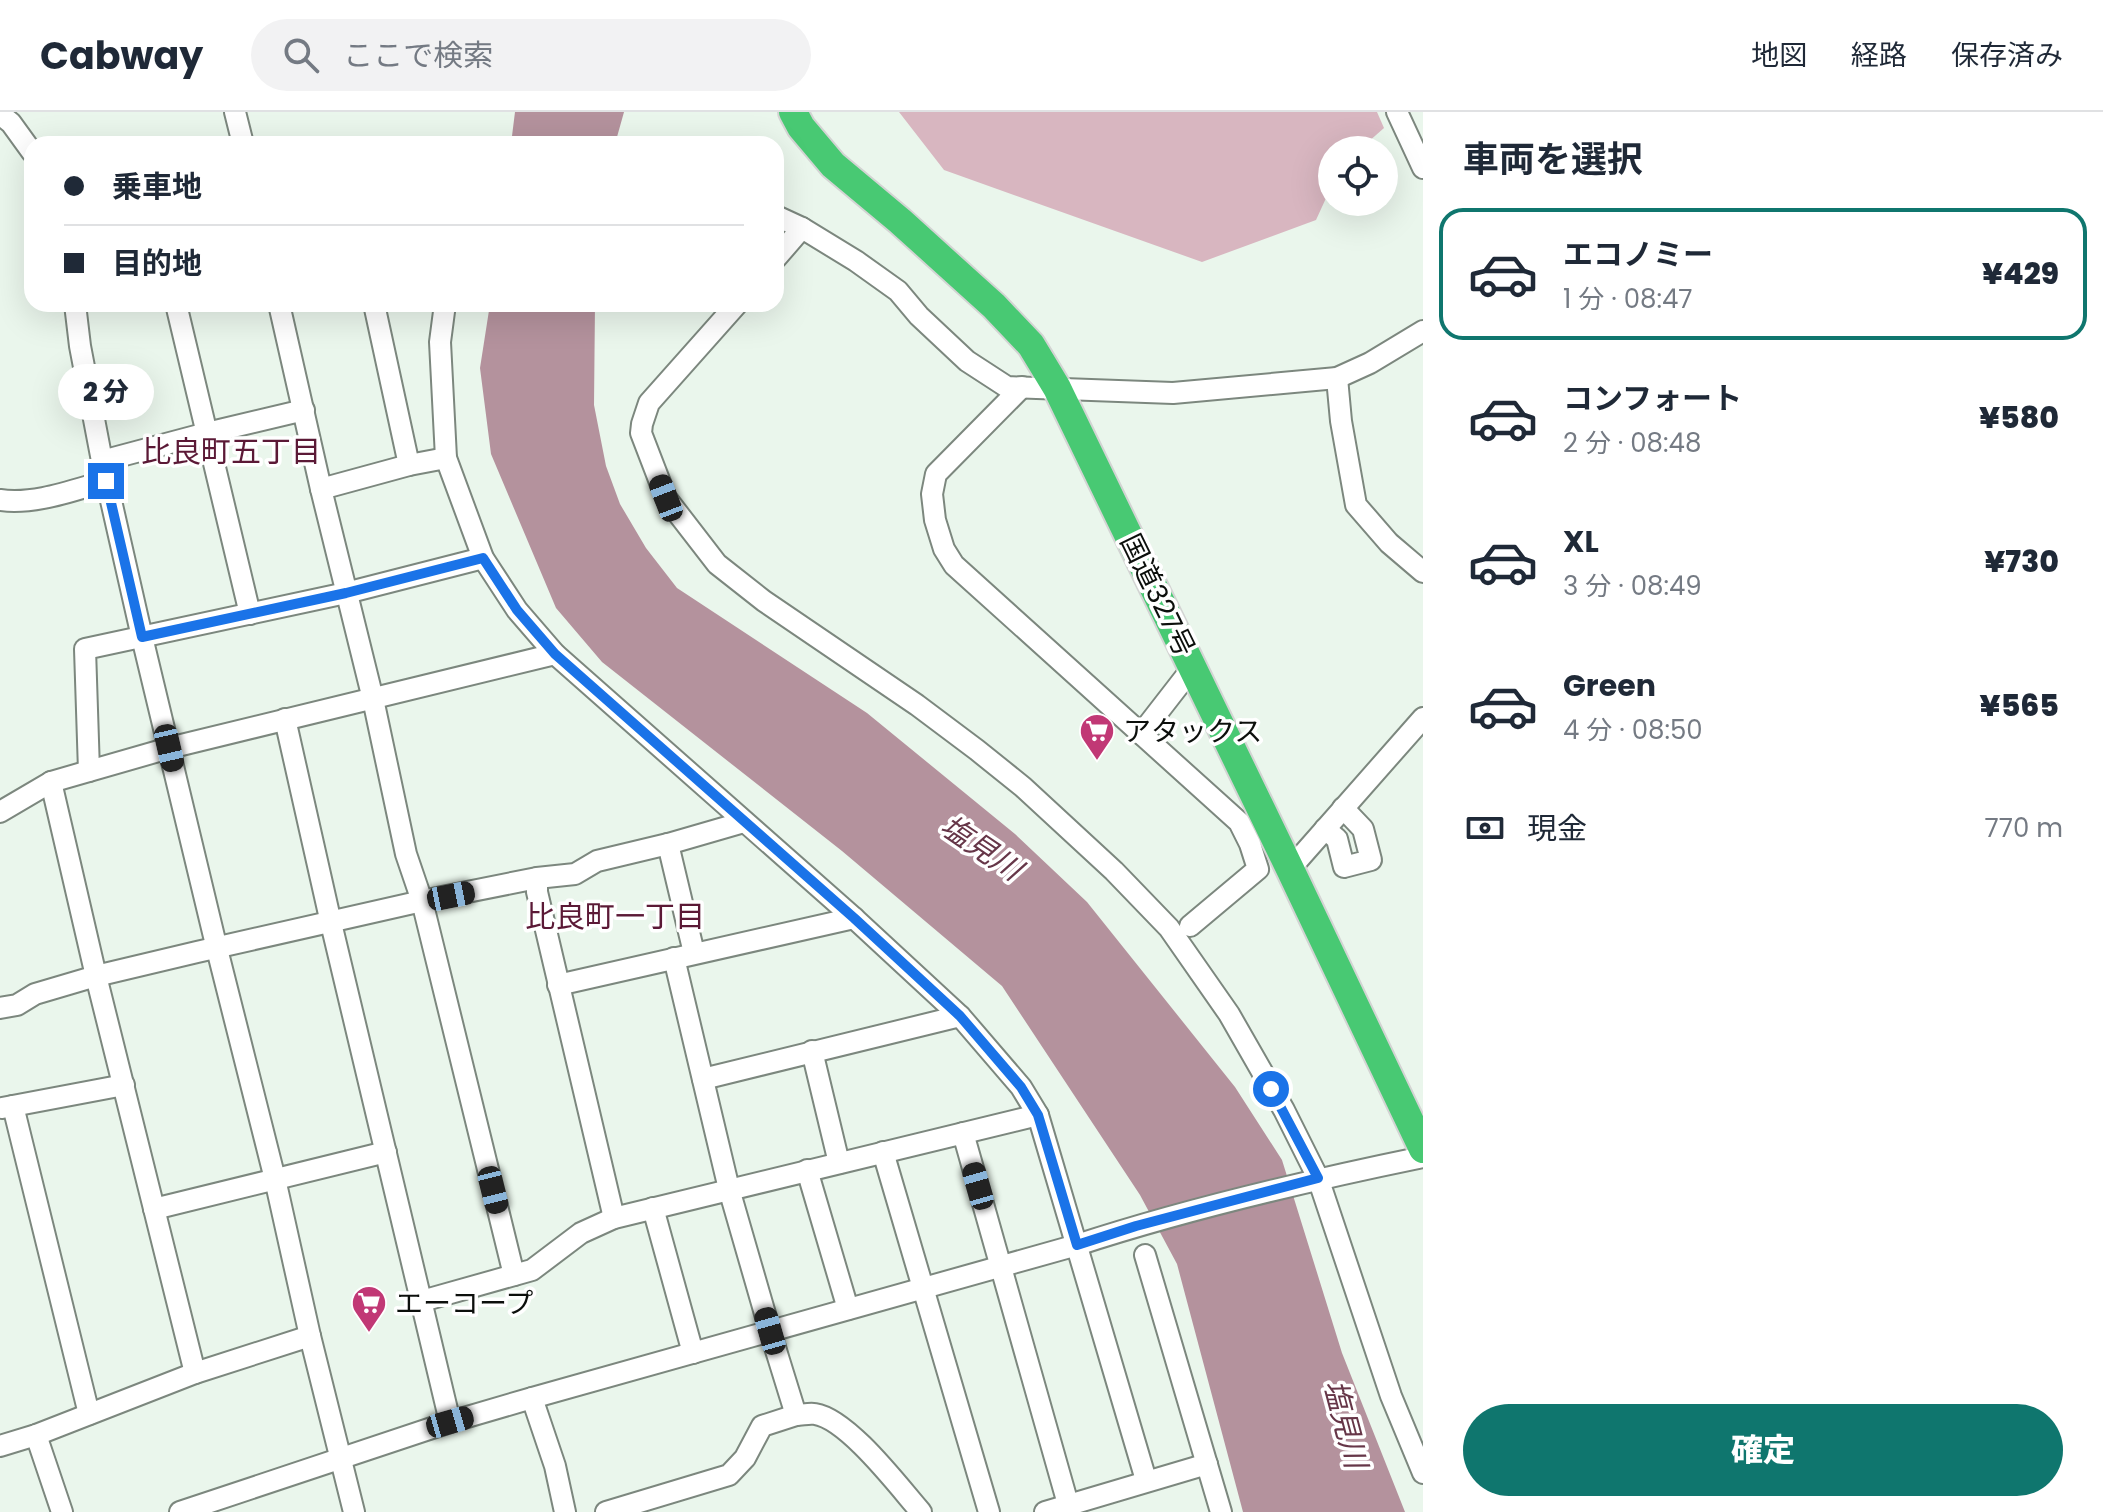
<!DOCTYPE html>
<html lang="ja">
<meta charset="utf-8">
<style>
body{margin:0;font-family:Poppins,"Noto Sans JP",sans-serif;background:#f2f2f3;color:#1f2937;height:100vh;display:flex;flex-direction:column;font-size:30px;white-space:nowrap}
*{box-sizing:border-box;margin:0}
p{font-size:26px;color:#747a83}
.icon{flex:none;width:44px;height:44px;fill:none;stroke:currentColor;stroke-width:2;stroke-linecap:round;stroke-linejoin:round}
.map{position:relative;flex:1;overflow:hidden}
.details{display:flex;flex-direction:column;background:#fff;width:680px}
.details>*{flex:none}
.banner{position:absolute;left:24px;top:24px;width:760px;height:176px;border-radius:24px;box-shadow:0 8px 32px #0002;display:grid;align-content:center;height:176px;padding:0 40px;background:#fff}
.buttons{position:absolute;left:1318px;top:24px;display:grid;gap:16px}
.buttons a{display:grid;place-items:center;width:80px;height:80px;border-radius:50%;background:#fff;box-shadow:0 8px 32px #0002;font-size:40px}
.end{position:absolute;width:36px;height:36px;margin:-18px;border:10px solid #1a73e8;background:#fff;box-shadow:0 0 0 4px #fff}
.from{border-radius:50%}
.bubble{position:absolute;height:56px;border-radius:28px;background:#fff;box-shadow:0 8px 32px #0002;font-size:26px;font-weight:800;line-height:56px;text-align:center}
.car{position:absolute;width:24px;height:48px;margin:-24px -12px;border-radius:10px;box-shadow:0 0 6px 2px #0007;background:linear-gradient(#222 24%,#8ab4d8 0 40%,#222 0 76%,#8ab4d8 0 86%,#222 0)}
.banner b{display:flex;align-items:center;gap:28px;height:76px;font-size:30px}
.banner b+b{border-top:2px solid #e0e1e3}
.banner i{width:20px;height:20px;background:#1f2937}
ul{padding:0;list-style:none}
li{display:flex;align-items:center;gap:24px;height:132px;margin:0 16px 12px;padding:0 24px;border:4px solid transparent;border-radius:24px}
li div{flex:1}
li b{display:block;font-size:30px}
li em{font-style:normal;font-weight:800}
li.current{border-color:#0f766e}
li>.icon{width:72px;height:72px;stroke-width:1.5}
h2{padding:0 40px;font-size:36px;line-height:96px}
.pay{display:flex;align-items:center;gap:20px;height:88px;padding:0 40px;font-size:30px}
.pay p{margin-inline-start:auto}
.action{display:flex;gap:16px;margin-top:auto;padding:16px 40px}
.action a{flex:1;height:92px;border-radius:48px;background:#0f766e;color:#fff;font-size:32px;font-weight:800;line-height:92px;text-align:center}
header{display:flex;align-items:center;gap:48px;box-sizing:border-box;height:112px;padding:0 40px;background:#fff;border-bottom:2px solid #e0e1e3}
header strong{font-size:38px}
nav{display:flex;gap:44px;margin-inline-start:auto;font-size:28px}
.search{width:560px;height:72px;background:#f2f2f3;display:flex;align-items:center;gap:20px;box-sizing:border-box;padding:0 28px;border-radius:44px;color:#747a83;font-size:30px}
main{display:flex;flex:1;min-height:0}
.map>svg:first-child{display:block}
.forest{fill:#d8b6c0}
.water{fill:#b4929d}
.lines{fill:none;stroke-linecap:round;stroke-linejoin:round}
.minor-casing{stroke:#7c877e;stroke-width:24}
.highway-casing{stroke:#d3d4d3;stroke-width:32}
.minor{stroke:#fff;stroke-width:20}
.highway{stroke:#48c973;stroke-width:28}
.route{stroke:#1a73e8;stroke-width:10}
.labels{text-anchor:middle;stroke-width:7;stroke-linejoin:round;paint-order:stroke}
.street-label{font-size:28px;fill:#0c0f0c;stroke:#fff}
.poi-label{font-size:28px;fill:#0c0f0c;stroke:#fff;text-anchor:start}
.neighbourhood-label{font-size:30px;fill:#5b1936;stroke:#fff}
.water-label{font-size:30px;font-style:italic;fill:#663648;stroke:#fff}
</style>
<header>
<strong>Cabway</strong>
<div class="search"><svg class="icon" aria-label="search" viewBox="0 0 24 24"><circle cx="10" cy="10" r="6"/><path d="M15 15l6 6"/></svg>ここで検索</div>
<nav><a>地図</a><a>経路</a><a>保存済み</a></nav>
</header>
<main>
<div class="map">
<svg width="1423" height="1400" viewBox="0 0 1423 1400">
<rect width="100%" height="100%" fill="#eaf6ec"/>
<polygon class="forest" points="899,0 1377,0 1384,16 1359,38 1332,38 1332,73 1316,108 1202,150 944,58"/>
<g class="water">
<polygon points="515,0 624,0 615,32 511,32"/>
<polygon points="490,192 595,192 594,293 606,354 620,392 646,436 677,476 867,601 1015,722 1087,790 1235,975 1282,1048 1342,1241 1405,1400 1243,1400 1177,1152 1140,1083 1002,874 842,739 602,550 556,496 491,342 480,256"/>
</g>
<g class="lines">
<defs>
<g id="minor">
<polyline points="235,0 243,32"/>
<polyline points="1397,0 1423,56"/>
<polyline points="0,2 11,11 32,40"/>
<polyline points="776,104 802,116 856,149 898,179 919,204 967,249 1007,275 1173,281 1337,266 1370,251 1423,219"/>
<polyline points="776,146 802,116"/>
<polyline points="75,192 80,234 102,349 142,525 217,837 275,1067 310,1224 354,1400"/>
<polyline points="176,192 250,502"/>
<polyline points="279,192 321,377 373,587 406,742 422,789 514,1163"/>
<polyline points="374,192 409,353"/>
<polyline points="445,192 440,230 446,346 483,446 517,498 555,542 854,806 960,904 1021,975 1038,1003 1146,1368"/>
<polyline points="737,192 649,291 642,312 641,321 666,386 717,452 764,489 917,593 977,638 1023,675 1114,759 1169,816 1229,902 1284,998 1318,1066 1391,1284 1423,1361"/>
<polyline points="1337,266 1341,309 1356,393 1389,431 1423,460"/>
<polyline points="1022,275 936,362 932,382 935,408 944,437 954,453 1239,710 1250,732 1258,757 1190,814"/>
<polyline points="102,349 207,321 304,298"/>
<polyline points="321,377 409,353 446,346"/>
<path d="M0,388C35,393 73,378 106,369"/>
<polyline points="285,607 331,811 450,1310"/>
<polyline points="1141,622 1193,555"/>
<polyline points="89,659 85,537 346,481 483,446"/>
<polyline points="51,670 96,864 195,1261"/>
<polyline points="0,700 51,670 169,636 555,542"/>
<polyline points="1325,717 1337,727 1344,755 1371,748 1363,717 1343,696"/>
<polyline points="668,732 694,841"/>
<polyline points="1290,757 1423,606"/>
<polyline points="537,766 537,780 614,1106"/>
<path d="M674,846L729,1077L770,1219L796,1303C802,1303 809,1301 815,1302C848,1307 899,1375 921,1400"/>
<polyline points="558,873 854,806"/>
<polyline points="0,896 17,893 35,882 96,864 197,840 422,789 537,766 575,762 597,749 668,732 744,710"/>
<polyline points="812,939 839,1051"/>
<polyline points="703,967 960,904"/>
<polyline points="13,994 89,1302"/>
<polyline points="2,996 124,973"/>
<polyline points="963,1021 1068,1392"/>
<polyline points="883,1040 989,1400"/>
<polyline points="807,1058 848,1197"/>
<polyline points="653,1096 693,1241"/>
<polyline points="154,1097 386,1040"/>
<polyline points="1145,1143 1221,1400"/>
<polyline points="422,1189 532,1158 581,1121 614,1106 1038,1003"/>
<polyline points="532,1286 555,1354 565,1400"/>
<polyline points="36,1323 62,1400"/>
<polyline points="0,1334 36,1323 195,1261 310,1224"/>
<path d="M180,1400L450,1310L532,1286L1077,1133C1190,1096 1306,1069 1423,1045"/>
<polyline points="606,1400 729,1363 745,1346 762,1314 796,1303"/>
<polyline points="1045,1400 1207,1352"/>
</g>
<polyline id="highway" points="793,0 801,15 833,53 900,109 994,194 1031,233 1057,276 1290,757 1423,1037"/>
</defs>
<use href="#minor" class="minor-casing"/>
<use href="#highway" class="highway-casing"/>
<use href="#minor" class="minor"/>
<use href="#highway" class="highway"/>
</g>
<g class="lines">
<polyline class="route" points="106,369 142,525 346,481 483,446 517,498 555,542 854,806 960,904 1021,975 1038,1003 1077,1133 1136,1114 1318,1066 1271,977"/>
</g>
<defs>
<symbol id="supermarket-pin" viewBox="-11 -11 22 30"><path d="M0 17L-7.5 6A9.5 9.5 0 1 1 7.5 6Z" fill="#c13875" stroke="#fff"/><path d="M-6-5.5h2.5l.6 2H6L4.5 2H-2.5L-4.4-4H-6ZM-1.5 3.2a1.3 1.3 0 1 0 .1 0ZM3 3.2a1.3 1.3 0 1 0 .1 0Z" fill="#fff"/></symbol>
</defs>
<g fill-rule="evenodd">
<use href="#supermarket-pin" x="1077" y="599" width="40" height="54"/>
<use href="#supermarket-pin" x="349" y="1171" width="40" height="54"/>
</g>
<g class="labels">
<g class="street-label">
<text transform="translate(1158 483) rotate(64)" y="10">国道327号</text>
</g>
<g class="poi-label">
<text x="1123" y="629">アタックス</text>
<text x="395" y="1201">エーコープ</text>
</g>
<g class="neighbourhood-label">
<text x="231" y="350">比良町五丁目</text>
<text x="615" y="815">比良町一丁目</text>
</g>
<g class="water-label">
<text transform="translate(981 736) rotate(34)" y="10">塩見川</text>
<text transform="translate(1345 1312) rotate(75)" y="10">塩見川</text>
</g>
</g>
</svg>
<div class="buttons">
<a><svg class="icon" aria-label="locate" viewBox="0 0 24 24"><circle cx="12" cy="12" r="6"/><path d="M12 2v4M12 18v4M2 12h4M18 12h4"/></svg></a>
</div>
<i class="end from" style="left:1271px;top:977px"></i>
<i class="end" style="left:106px;top:369px"></i>
<div class="bubble" style="left:58px;top:252px;width:96px">2 分</div>
<i class="car" style="left:666px;top:386px;rotate:339deg"></i>
<i class="car" style="left:169px;top:636px;rotate:167deg"></i>
<i class="car" style="left:451px;top:784px;rotate:79deg"></i>
<i class="car" style="left:978px;top:1074px;rotate:344deg"></i>
<i class="car" style="left:493px;top:1078px;rotate:166deg"></i>
<i class="car" style="left:770px;top:1219px;rotate:344deg"></i>
<i class="car" style="left:450px;top:1310px;rotate:74deg"></i>
<div class="banner">
<b><i class="from"></i>乗車地</b>
<b><i></i>目的地</b>
</div>
</div>
<section class="details">
<h2>車両を選択</h2>
<ul>
<li class="current"><svg class="icon" aria-label="car" viewBox="0 0 24 24"><path d="M5 17H2v-5l4-1 3-4h7l3 4 3 1v5h-3M9 17h6M6 11h13"/><circle cx="7" cy="17" r="2"/><circle cx="17" cy="17" r="2"/></svg><div><b>エコノミー</b><p>1 分 · 08:47</p></div><em>¥429</em></li>
<li><svg class="icon" aria-label="car" viewBox="0 0 24 24"><path d="M5 17H2v-5l4-1 3-4h7l3 4 3 1v5h-3M9 17h6M6 11h13"/><circle cx="7" cy="17" r="2"/><circle cx="17" cy="17" r="2"/></svg><div><b>コンフォート</b><p>2 分 · 08:48</p></div><em>¥580</em></li>
<li><svg class="icon" aria-label="car" viewBox="0 0 24 24"><path d="M5 17H2v-5l4-1 3-4h7l3 4 3 1v5h-3M9 17h6M6 11h13"/><circle cx="7" cy="17" r="2"/><circle cx="17" cy="17" r="2"/></svg><div><b>XL</b><p>3 分 · 08:49</p></div><em>¥730</em></li>
<li><svg class="icon" aria-label="car" viewBox="0 0 24 24"><path d="M5 17H2v-5l4-1 3-4h7l3 4 3 1v5h-3M9 17h6M6 11h13"/><circle cx="7" cy="17" r="2"/><circle cx="17" cy="17" r="2"/></svg><div><b>Green</b><p>4 分 · 08:50</p></div><em>¥565</em></li>
</ul>
<div class="pay"><svg class="icon" aria-label="cash" viewBox="0 0 24 24"><path d="M3 7h18v10H3z"/><circle cx="12" cy="12" r="2"/></svg>現金<p>770 m</p></div>
<div class="action"><a>確定</a></div>
</section>
</main>
